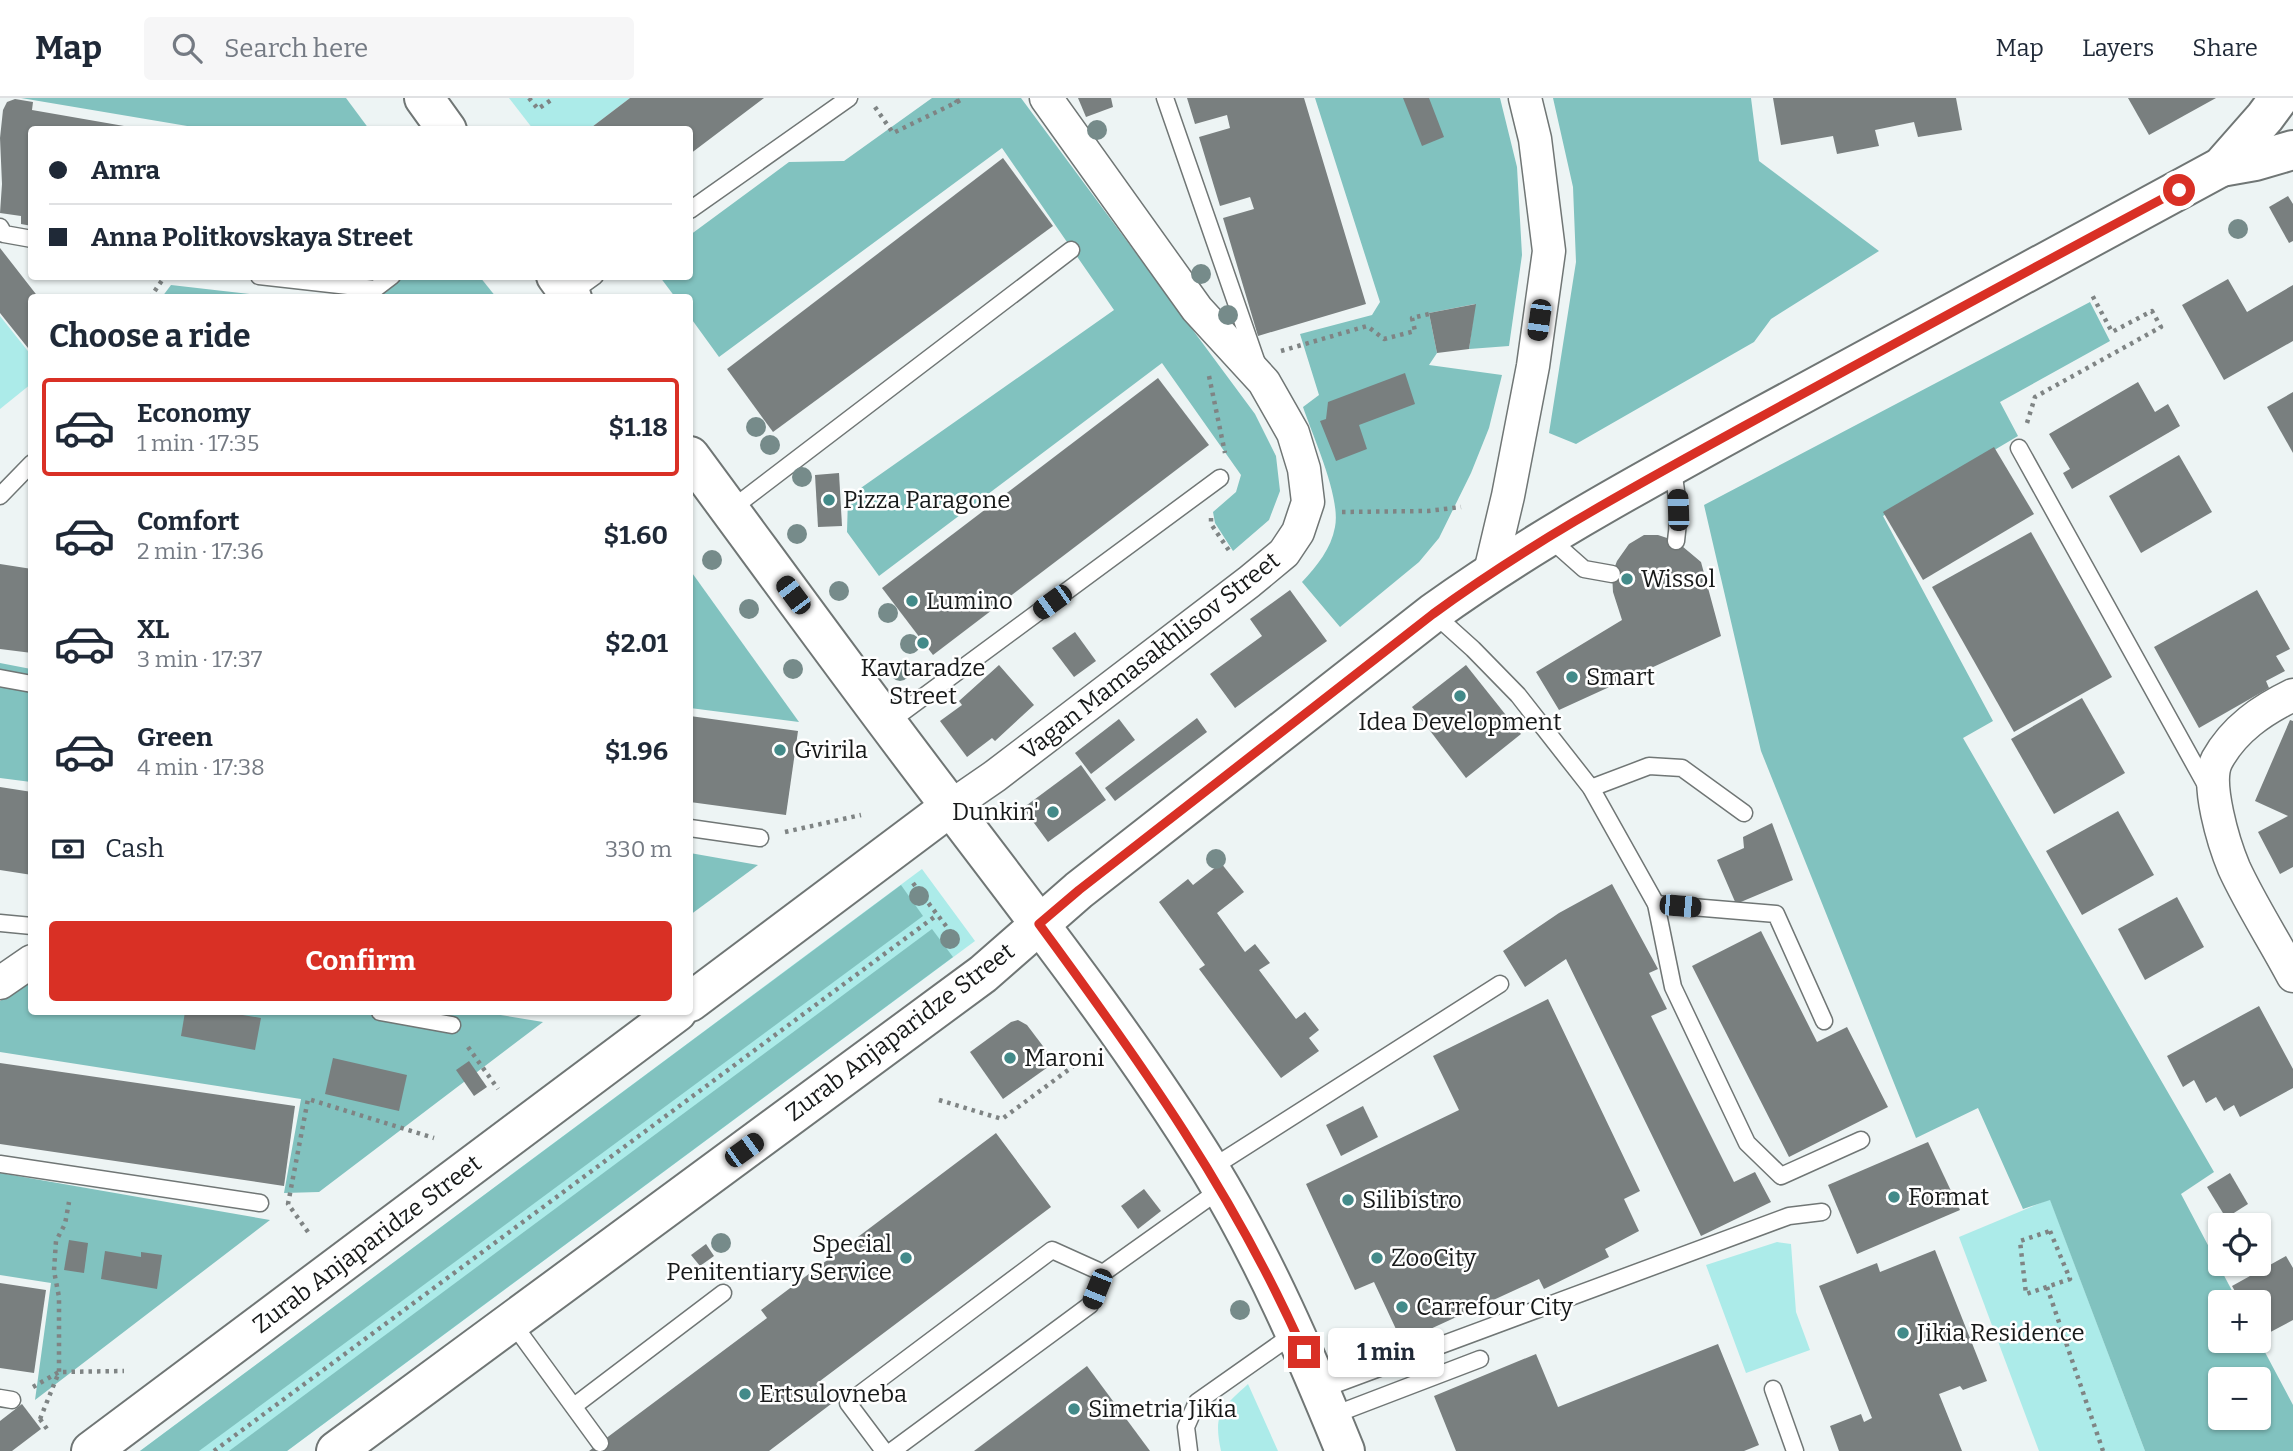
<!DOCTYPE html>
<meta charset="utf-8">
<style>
body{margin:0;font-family:Bitter,serif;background:#f6f6f7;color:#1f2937;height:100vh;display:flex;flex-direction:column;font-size:26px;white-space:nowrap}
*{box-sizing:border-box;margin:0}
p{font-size:23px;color:#747a83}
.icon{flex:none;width:38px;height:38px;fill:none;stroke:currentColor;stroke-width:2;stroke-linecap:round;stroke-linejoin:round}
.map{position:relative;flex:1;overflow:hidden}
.details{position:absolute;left:28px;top:196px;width:665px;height:721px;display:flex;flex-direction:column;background:#fff;border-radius:7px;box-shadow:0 2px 5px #0004}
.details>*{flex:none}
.banner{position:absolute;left:28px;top:28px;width:665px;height:154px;border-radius:7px;box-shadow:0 2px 5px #0004;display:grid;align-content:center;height:154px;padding:0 21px;background:#fff}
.controls{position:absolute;left:2208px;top:1115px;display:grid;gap:14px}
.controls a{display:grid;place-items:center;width:63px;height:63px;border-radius:7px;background:#fff;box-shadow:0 2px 5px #0004;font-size:35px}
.end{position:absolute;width:32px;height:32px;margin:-16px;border:9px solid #d93025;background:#fff;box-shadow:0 0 0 4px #fff}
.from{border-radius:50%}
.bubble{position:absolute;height:49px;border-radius:7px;background:#fff;box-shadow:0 2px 5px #0004;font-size:23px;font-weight:700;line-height:49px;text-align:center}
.car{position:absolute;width:21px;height:42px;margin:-21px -10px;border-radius:9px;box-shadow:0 0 5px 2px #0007;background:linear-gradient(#222 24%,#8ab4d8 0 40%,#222 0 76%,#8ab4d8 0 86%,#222 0)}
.banner b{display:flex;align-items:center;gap:24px;height:66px;font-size:26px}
.banner b+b{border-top:2px solid #e0e1e3}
.banner i{width:18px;height:18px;background:#1f2937}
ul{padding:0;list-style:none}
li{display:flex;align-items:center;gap:21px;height:98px;margin:0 14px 10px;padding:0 7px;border:4px solid transparent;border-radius:7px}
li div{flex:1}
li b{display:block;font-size:26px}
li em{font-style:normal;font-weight:700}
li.on{border-color:#d93025}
li>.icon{width:63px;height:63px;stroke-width:1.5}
h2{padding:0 21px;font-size:32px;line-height:84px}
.pay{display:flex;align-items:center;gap:18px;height:77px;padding:0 21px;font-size:26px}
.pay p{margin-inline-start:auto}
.button{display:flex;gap:14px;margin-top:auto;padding:14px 21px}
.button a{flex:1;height:80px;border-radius:7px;background:#d93025;color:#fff;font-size:28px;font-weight:700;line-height:80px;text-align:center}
header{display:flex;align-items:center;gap:42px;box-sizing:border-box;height:98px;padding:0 35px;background:#fff;border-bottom:2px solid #e0e1e3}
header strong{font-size:33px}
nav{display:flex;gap:38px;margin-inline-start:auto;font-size:24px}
.search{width:490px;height:63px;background:#f6f6f7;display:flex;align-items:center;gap:18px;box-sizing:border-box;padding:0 24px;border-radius:7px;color:#747a83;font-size:26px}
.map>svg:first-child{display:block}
.green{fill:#acebe9}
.forest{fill:#81c2bf;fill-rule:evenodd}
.building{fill:#797f7f}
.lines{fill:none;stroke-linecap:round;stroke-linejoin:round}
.lane-casing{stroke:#707675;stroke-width:19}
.street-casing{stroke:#707675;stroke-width:35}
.secondary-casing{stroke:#707675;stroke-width:42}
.path{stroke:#7f8484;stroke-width:4.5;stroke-dasharray:3.5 5;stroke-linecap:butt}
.lane{stroke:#fff;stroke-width:16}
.street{stroke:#fff;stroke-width:32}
.secondary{stroke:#fff;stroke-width:38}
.tree{fill:#768b8a}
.route{stroke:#d93025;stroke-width:9}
.poi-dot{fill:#438a89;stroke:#fff;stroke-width:2.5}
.labels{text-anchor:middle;stroke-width:5;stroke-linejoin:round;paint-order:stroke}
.poi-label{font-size:24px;fill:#171919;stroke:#fff;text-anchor:start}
.street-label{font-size:24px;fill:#171919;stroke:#fff}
</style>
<header>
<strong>Map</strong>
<div class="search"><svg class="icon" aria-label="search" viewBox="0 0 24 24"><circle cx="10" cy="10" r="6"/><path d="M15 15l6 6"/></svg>Search here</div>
<nav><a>Map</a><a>Layers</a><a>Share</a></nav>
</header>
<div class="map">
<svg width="2293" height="1353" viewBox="0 0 2293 1353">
<rect width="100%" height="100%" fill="#edf4f4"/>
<g class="green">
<polygon points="509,0 630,0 588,32 533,31"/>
<polygon points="0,218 31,257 31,286 0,311"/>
<polygon points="922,771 975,843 287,1353 140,1353"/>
<polygon points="2050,1101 2145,1353 2039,1353 1959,1139"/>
<polygon points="1777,1144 1791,1146 1796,1214 1810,1252 1746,1275 1706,1167"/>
<path d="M1248,1286L1278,1353H1221C1213,1315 1221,1311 1248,1286Z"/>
</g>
<g class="forest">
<polygon points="21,0 346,0 369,31 205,31"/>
<polygon points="932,0 1021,0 1255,316 1276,358 1280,393 1269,422 1233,453 1215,425 1213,414 1236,394 1241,377 1162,265 879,478 847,434 848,399 1114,212 1002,50 719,259 690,219 690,200 675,199 660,179 690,178 690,137 789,64 844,63"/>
<path d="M1315,0H1500L1517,69L1522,157L1509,248L1469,251L1475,206L1429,215L1437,255L1429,267L1502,277L1489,330L1471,375L1439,440L1419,464L1340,529L1302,484C1317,468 1331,451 1335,429C1341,399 1313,339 1303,309L1319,297L1300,236L1372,217L1380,204Z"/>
<polygon points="1553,0 1751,0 1759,63 1879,153 1771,221 1754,244 1576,346 1549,335 1576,164 1573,89"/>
<polygon points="370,178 480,179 496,199 367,200"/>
<polygon points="171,187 275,199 162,199"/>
<path d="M2090,204L2110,243L2000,304L2018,338L1883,418L1993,623L1963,640L2214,1074L2181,1096L2238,1204H2221V1242L2259,1243L2293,1307V1353H2145L2050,1102L2023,1111L1978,1010L1916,1040L1761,653L1704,407ZM2221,1281H2259V1320H2221Z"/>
<polygon points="690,472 799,624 690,610"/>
<polygon points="0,565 31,571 31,684 0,680"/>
<polygon points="690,755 758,767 690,817"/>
<polygon points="901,787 923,818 199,1353 140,1353"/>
<polygon points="932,831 953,859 287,1353 229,1353"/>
<polygon points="31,880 32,914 482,914 543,924 319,1094 284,1095 301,1001 0,954 0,903"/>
<polygon points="0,1075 270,1122 35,1302 51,1185 0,1177"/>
</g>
<g class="building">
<polygon points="630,0 764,0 690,56 690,32 588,32"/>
<polygon points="1078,0 1111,0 1113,9 1086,19"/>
<polygon points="1187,0 1304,0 1366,206 1258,238 1223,120 1254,111 1250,99 1220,108 1199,39 1230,30 1227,17 1195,26"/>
<polygon points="1403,0 1429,0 1444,39 1422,48"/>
<polygon points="1773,0 1956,0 1962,32 1918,39 1914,24 1875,32 1879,48 1837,56 1833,38 1781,47"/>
<polygon points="2128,0 2216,0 2149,37"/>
<polygon points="15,1 33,4 32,12 147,32 32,32 32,128 21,126 21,118 0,115 2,86 0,40 3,12 7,4"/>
<polygon points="1003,60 1053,128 773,334 727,271"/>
<polygon points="2288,98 2293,106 2293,143 2289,145 2269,109"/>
<polygon points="0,150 39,200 32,200 32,255 0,215"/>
<polygon points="2228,181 2247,214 2293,187 2293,243 2224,282 2182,207"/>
<polygon points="1476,206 1469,251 1437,255 1429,215"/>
<polygon points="1405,275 1415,306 1359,327 1367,351 1336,363 1320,323 1326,321 1328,304"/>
<polygon points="1158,280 1209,347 933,557 882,490"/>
<polygon points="2138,284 2155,314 2168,306 2180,328 2072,391 2063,375 2070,371 2049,336"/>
<polygon points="2293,294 2293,355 2267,309"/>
<polygon points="1994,349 2034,416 1923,482 1883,414"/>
<polygon points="2179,357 2212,414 2141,455 2109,398"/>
<polygon points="839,375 842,428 818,429 815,377"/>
<polygon points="2031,434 2112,579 2014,634 1932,489"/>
<polygon points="1644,437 1658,437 1676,443 1701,464 1721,538 1559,612 1536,574 1622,522 1613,494 1612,476 1617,463 1629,446"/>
<polygon points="0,466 32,471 32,555 0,551"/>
<polygon points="1290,492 1327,543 1235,610 1210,576 1262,538 1250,521"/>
<polygon points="2257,492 2290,551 2276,558 2285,573 2266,583 2269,590 2199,630 2154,549"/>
<polygon points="1075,534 1096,563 1074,579 1052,550"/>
<polygon points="999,567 1034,607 995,643 992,640 967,659 940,623 962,607 959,603"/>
<polygon points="1466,567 1521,636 1466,680 1412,609"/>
<polygon points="2082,600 2125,675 2054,716 2011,641"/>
<polygon points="690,618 798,633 786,717 690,704"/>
<polygon points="1197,620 1207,634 1115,703 1105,690"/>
<polygon points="1119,621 1135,642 1091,676 1075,655"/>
<polygon points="2290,622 2293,623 2293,769 2280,776 2258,734 2288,718 2255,703"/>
<polygon points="1081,667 1106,702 1048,744 1023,710"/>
<polygon points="0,689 32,694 32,777 0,772"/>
<polygon points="2118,713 2154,777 2082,817 2046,753"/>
<polygon points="1772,725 1793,782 1736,806 1717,762 1744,750 1743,739"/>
<polygon points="1221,765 1244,794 1217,815 1245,854 1255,846 1270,865 1259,872 1296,921 1305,914 1319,932 1309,940 1319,953 1281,980 1199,871 1205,867 1159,804 1188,781 1193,787"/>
<polygon points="1612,786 1658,871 1649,875 1667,911 1651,918 1734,1084 1755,1074 1771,1104 1701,1138 1566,861 1525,889 1503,853 1559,815"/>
<polygon points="2177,799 2204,849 2145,882 2118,831"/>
<polygon points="1761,833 1817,944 1847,929 1888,1009 1789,1059 1692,868"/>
<polygon points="1548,901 1640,1093 1624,1101 1639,1133 1605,1151 1609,1159 1544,1191 1539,1181 1402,1244 1374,1184 1355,1192 1306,1086 1459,1012 1433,958"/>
<polygon points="2259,908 2293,971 2293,990 2240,1019 2234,1007 2224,1013 2216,999 2206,1005 2194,982 2183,989 2167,958"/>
<polygon points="185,914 225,914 261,920 255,952 181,938"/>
<polygon points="1018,922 1027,927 1055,964 1003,1001 970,954 1011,924"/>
<polygon points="333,960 407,977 399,1013 325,996"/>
<polygon points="469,963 487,989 474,998 456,972"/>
<polygon points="0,965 295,1008 284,1088 0,1046"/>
<polygon points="1363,1008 1378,1039 1341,1058 1326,1027"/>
<polygon points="996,1035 1051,1109 816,1286 831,1306 769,1353 589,1353 767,1220 761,1212"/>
<polygon points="1928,1044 1960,1112 1857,1156 1828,1087"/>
<polygon points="2230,1075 2248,1106 2226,1120 2207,1089"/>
<polygon points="1144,1091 1161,1113 1138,1131 1121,1108"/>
<polygon points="69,1142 88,1145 84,1175 64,1172"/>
<polygon points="706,1146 714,1158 700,1168 691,1157"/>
<polygon points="1935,1152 1987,1283 1963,1292 1960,1288 1939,1296 1962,1353 1839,1353 1830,1328 1861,1316 1864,1324 1872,1320 1819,1188 1877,1165 1880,1174"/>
<polygon points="105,1153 141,1159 141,1154 162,1157 157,1191 101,1181"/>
<polygon points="2286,1158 2293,1170 2293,1222 2261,1239 2259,1204 2241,1204 2232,1188"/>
<polygon points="0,1185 46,1192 34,1275 0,1270"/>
<polygon points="1718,1246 1759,1347 1744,1353 1456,1353 1434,1298 1536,1256 1558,1309"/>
<polygon points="1087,1268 1150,1353 974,1353"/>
<polygon points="22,1306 41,1331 12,1353 0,1353 0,1323"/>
</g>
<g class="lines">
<defs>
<g id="lane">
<polyline points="1165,0 1257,265"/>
<polyline points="690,112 849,0"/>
<polyline points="0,129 4,136 32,141"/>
<polyline points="259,178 375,191 392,178"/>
<polyline points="570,196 595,178"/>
<polyline points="2019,350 2207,689"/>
<path d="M1672,368C1677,393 1680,417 1676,443"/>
<polyline points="0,398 32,365"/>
<polyline points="730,412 1071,152"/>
<polyline points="1549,440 1584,471 1612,476"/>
<polyline points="1433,515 1473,551 1518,597 1591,690 1656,806 1673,889 1747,1045 1781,1078 1861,1042"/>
<polyline points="0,580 32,586"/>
<polyline points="888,625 1220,380"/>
<polyline points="1591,690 1649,668 1682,670 1744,715"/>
<polyline points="690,730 760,740"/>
<polyline points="1656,806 1776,816 1824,923"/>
<polyline points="0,825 32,828"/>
<polyline points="380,914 452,927"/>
<polyline points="0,1066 260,1105"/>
<polyline points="1210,1071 1500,886"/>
<polyline points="511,1223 600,1345"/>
<polyline points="1773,1291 1795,1353"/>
<polyline points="1320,1292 1789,1118 1822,1114"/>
<polyline points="0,1300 12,1302"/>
<polyline points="574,1308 723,1195"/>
<polyline points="1331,1318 1480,1261"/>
<polyline points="884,1353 848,1305 1052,1152 1103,1175"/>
<polyline points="892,1353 1090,1207 1103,1175 1221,1091"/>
<polyline points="1189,1353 1186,1329 1197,1304 1295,1235"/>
</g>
<g id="street">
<polyline points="1490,474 1508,398 1533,268 1549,153 1535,41 1525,0"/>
<path d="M2293,597C2262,612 2234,631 2217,662C2205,685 2224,746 2234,770C2251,807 2274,842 2293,878"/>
<polyline points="950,709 995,678 1249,484 1284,455 1298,434 1308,404 1304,371 1293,335 1264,284 1197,211 1046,0"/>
<polyline points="0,885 32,863"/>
</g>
<g id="secondary">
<polyline points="424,0 447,32"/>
<polyline points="2221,69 2255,63 2293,52"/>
<polyline points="556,178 572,200"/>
<path d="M690,358C772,469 853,581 937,691C1031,815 1128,938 1210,1071C1264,1160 1306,1257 1345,1353"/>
<polyline points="690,904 950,709"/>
<polyline points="91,1353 677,914"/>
<path d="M336,1353L983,876L1079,792L1433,515C1533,443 1642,384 1751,324C1907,238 2065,155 2221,69L2265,19L2279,0"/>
</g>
</defs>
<use href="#lane" class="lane-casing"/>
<use href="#street" class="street-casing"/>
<use href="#secondary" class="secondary-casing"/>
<g class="path">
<polyline points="529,0 538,11 554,0"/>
<polyline points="957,4 964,0"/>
<polyline points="875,9 893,35 957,4 954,0"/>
<polyline points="150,200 165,178"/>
<polyline points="1281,253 1367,228 1384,241 1415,233 1412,220 1429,216"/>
<polyline points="1209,278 1225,355"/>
<polyline points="2027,325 2035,299 2161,229 2152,213 2112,234 2091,195"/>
<polyline points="1342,414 1428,413 1461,409"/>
<polyline points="1211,420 1211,426 1230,454"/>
<polyline points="785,734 861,717"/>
<polyline points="913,785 959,845"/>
<polyline points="468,949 498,991"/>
<polyline points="939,1002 1002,1021 1079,964"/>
<polygon points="2050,1133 2070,1181 2026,1196 2020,1143"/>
<polyline points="308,1134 288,1106 308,1001 434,1040"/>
<polyline points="2047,1189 2103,1353"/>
<polyline points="33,1289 59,1274 124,1273"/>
<polyline points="40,1321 59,1274 59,1199 54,1173 56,1143 65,1126 69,1104"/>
<polyline points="40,1321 47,1331"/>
<polyline points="214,1353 937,817"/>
</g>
<use href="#lane" class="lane"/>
<use href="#street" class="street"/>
<use href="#secondary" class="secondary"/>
</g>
<g class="tree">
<circle cx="1097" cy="32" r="10"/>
<circle cx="2238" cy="131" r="10"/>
<circle cx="1201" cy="176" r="10"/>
<circle cx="1228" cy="217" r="10"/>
<circle cx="756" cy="329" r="10"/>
<circle cx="770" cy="347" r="10"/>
<circle cx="802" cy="379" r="10"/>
<circle cx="797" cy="436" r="10"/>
<circle cx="712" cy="462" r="10"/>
<circle cx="839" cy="493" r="10"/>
<circle cx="749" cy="511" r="10"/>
<circle cx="888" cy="515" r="10"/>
<circle cx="910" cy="546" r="10"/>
<circle cx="793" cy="571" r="10"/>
<circle cx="900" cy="573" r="10"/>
<circle cx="1216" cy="761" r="10"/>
<circle cx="919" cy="798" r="10"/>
<circle cx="950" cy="841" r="10"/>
<circle cx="721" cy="1145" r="10"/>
<circle cx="1240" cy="1212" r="10"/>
</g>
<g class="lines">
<path class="route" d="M1304,1254C1235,1097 1140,963 1039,826L1079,792L1433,516C1531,444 1639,386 1746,327C1890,248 2034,169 2179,92"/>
</g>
<g class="poi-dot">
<circle cx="829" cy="402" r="7"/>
<circle cx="1627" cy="481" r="7"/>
<circle cx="912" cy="503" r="7"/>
<circle cx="923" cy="545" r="7"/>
<circle cx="1572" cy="579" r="7"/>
<circle cx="1460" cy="598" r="7"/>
<circle cx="780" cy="652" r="7"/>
<circle cx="1053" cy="714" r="7"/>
<circle cx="1010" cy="960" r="7"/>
<circle cx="1894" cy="1099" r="7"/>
<circle cx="1348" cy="1102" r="7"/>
<circle cx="906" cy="1160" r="7"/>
<circle cx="1377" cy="1160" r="7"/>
<circle cx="1402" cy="1209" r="7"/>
<circle cx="1903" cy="1235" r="7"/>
<circle cx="745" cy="1296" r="7"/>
<circle cx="1074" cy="1311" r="7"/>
</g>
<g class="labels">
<g class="poi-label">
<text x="843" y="410">Pizza Paragone</text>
<text x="1641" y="489">Wissol</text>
<text x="926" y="511">Lumino</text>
<text x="923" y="578" text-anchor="middle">Kavtaradze<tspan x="923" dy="28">Street</tspan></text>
<text x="1586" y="587">Smart</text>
<text x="1460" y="632" text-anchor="middle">Idea Development</text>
<text x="794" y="660">Gvirila</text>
<text x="1039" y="722" text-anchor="end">Dunkin'</text>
<text x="1024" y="968">Maroni</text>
<text x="1908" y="1107">Format</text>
<text x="1362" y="1110">Silibistro</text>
<text x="892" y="1154" text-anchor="end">Special<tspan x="892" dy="28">Penitentiary Service</tspan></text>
<text x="1391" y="1168">ZooCity</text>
<text x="1416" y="1217">Carrefour City</text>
<text x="1917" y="1243">Jikia Residence</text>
<text x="759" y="1304">Ertsulovneba</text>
<text x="1088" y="1319">Simetria Jikia</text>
</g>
<g class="street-label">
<text transform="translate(1150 558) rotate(-38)" y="8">Vagan Mamasakhlisov Street</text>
<text transform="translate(900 934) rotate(-37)" y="8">Zurab Anjaparidze Street</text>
<text transform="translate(367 1146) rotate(-37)" y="8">Zurab Anjaparidze Street</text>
</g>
</g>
</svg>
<div class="controls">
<a><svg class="icon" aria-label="locate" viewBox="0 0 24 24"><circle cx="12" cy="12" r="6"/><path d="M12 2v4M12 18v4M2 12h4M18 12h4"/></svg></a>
<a>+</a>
<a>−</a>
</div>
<i class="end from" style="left:2179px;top:92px"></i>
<i class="end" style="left:1304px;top:1254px"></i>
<div class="bubble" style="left:1328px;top:1230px;width:116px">1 min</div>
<i class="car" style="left:1539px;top:222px;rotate:188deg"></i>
<i class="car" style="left:1678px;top:412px;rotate:358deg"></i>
<i class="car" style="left:793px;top:497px;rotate:323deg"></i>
<i class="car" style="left:1052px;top:504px;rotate:234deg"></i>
<i class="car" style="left:1680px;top:808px;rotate:95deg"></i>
<i class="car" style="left:744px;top:1052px;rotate:54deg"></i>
<i class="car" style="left:1097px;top:1191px;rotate:202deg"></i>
<div class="banner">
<b><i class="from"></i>Amra</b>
<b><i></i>Anna Politkovskaya Street</b>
</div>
<section class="details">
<h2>Choose a ride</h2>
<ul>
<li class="on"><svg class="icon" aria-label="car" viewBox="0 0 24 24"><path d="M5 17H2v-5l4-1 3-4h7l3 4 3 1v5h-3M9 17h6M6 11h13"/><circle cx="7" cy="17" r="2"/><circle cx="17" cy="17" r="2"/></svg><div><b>Economy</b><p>1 min · 17:35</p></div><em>$1.18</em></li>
<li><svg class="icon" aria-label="car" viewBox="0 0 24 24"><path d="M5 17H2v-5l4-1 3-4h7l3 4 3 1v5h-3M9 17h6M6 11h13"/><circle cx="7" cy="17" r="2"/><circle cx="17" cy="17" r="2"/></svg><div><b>Comfort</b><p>2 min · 17:36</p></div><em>$1.60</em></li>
<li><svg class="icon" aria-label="car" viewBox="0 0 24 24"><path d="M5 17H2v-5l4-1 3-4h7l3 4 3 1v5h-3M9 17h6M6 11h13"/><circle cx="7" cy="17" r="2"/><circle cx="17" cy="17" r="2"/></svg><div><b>XL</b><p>3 min · 17:37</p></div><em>$2.01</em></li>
<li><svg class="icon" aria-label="car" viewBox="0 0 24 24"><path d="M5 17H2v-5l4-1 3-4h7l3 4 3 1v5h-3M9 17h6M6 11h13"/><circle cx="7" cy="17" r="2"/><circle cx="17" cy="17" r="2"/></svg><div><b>Green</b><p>4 min · 17:38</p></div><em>$1.96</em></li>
</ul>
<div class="pay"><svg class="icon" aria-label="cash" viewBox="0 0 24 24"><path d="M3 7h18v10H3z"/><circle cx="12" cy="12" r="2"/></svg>Cash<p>330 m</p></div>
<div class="button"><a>Confirm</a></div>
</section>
</div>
